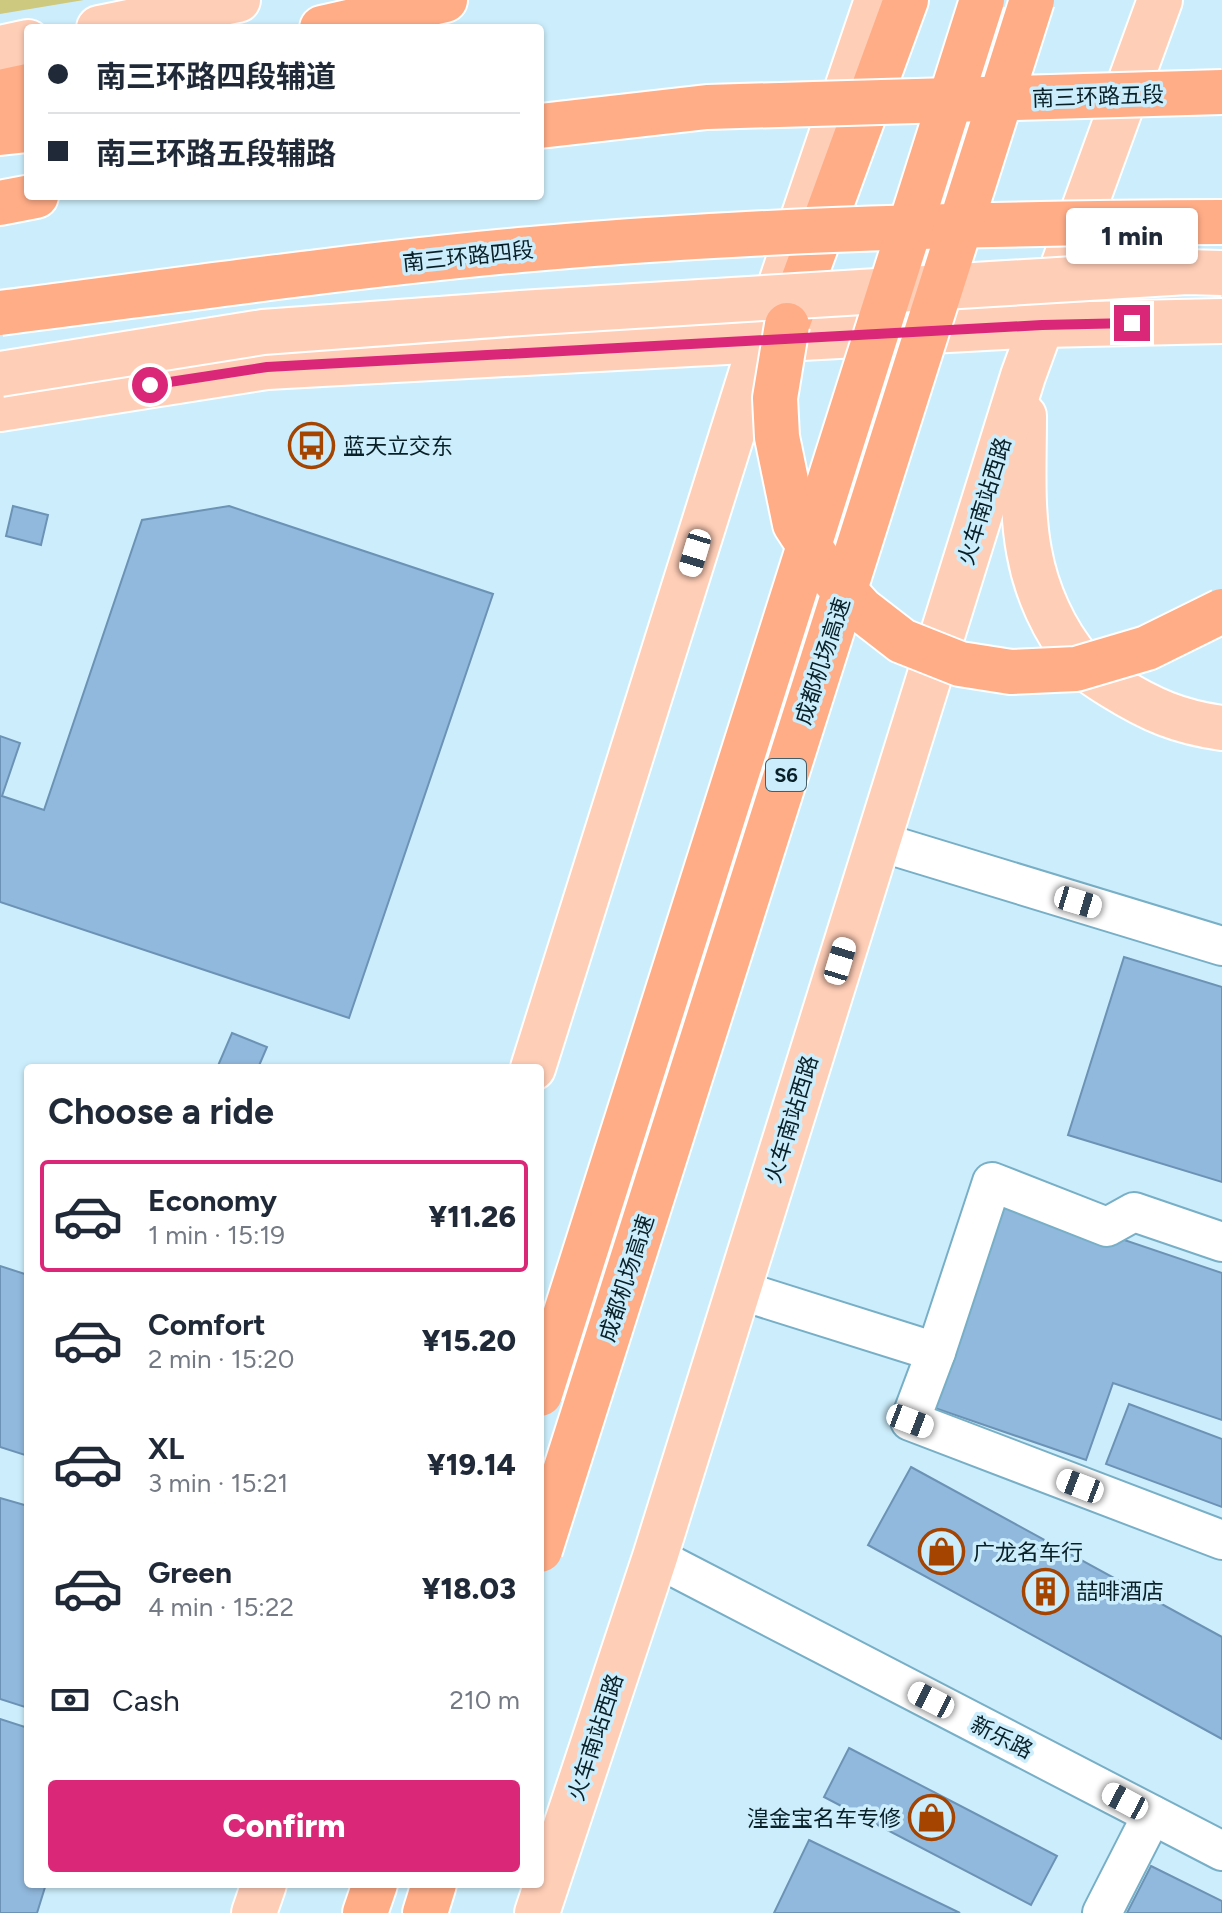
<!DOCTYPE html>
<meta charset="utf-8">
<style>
body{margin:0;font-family:Figtree,"Noto Sans SC",sans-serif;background:#f6f6f7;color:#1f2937;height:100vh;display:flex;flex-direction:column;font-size:30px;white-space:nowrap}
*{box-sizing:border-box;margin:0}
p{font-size:26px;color:#747a83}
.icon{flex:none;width:44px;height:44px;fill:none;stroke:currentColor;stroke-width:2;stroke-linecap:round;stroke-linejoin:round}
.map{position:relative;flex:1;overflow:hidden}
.drawer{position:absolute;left:24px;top:1064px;width:520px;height:824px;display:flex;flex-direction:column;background:#fff;border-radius:8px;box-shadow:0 2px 6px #0004}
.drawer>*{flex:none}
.hud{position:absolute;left:24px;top:24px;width:520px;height:176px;border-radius:8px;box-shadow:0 2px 6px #0004;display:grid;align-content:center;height:176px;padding:0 24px;background:#fff}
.end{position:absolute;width:36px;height:36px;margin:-18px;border:10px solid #db2777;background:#fff;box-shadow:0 0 0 4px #fff}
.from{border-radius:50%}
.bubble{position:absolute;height:56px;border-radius:8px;background:#fff;box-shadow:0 2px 6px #0004;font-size:26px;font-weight:800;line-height:56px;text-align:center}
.car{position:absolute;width:24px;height:48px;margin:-24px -12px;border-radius:10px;box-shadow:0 0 6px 2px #0007;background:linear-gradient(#fff 24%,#345 0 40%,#fff 0 76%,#345 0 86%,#fff 0)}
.hud b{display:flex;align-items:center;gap:28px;height:76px;font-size:30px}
.hud b+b{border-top:2px solid #e0e1e3}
.hud i{width:20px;height:20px;background:#1f2937}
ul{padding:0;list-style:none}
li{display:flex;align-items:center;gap:24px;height:112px;margin:0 16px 12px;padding:0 8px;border:4px solid transparent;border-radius:8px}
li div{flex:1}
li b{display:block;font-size:30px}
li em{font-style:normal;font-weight:800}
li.selected{border-color:#db2777}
li>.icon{width:72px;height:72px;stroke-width:1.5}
h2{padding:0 24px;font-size:36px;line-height:96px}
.pay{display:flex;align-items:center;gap:20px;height:88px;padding:0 24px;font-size:30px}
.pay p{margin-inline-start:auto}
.action{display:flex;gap:16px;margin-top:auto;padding:16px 24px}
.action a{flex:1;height:92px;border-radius:8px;background:#db2777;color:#fff;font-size:32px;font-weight:800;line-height:92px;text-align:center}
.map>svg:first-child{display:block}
.green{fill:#cdc97f}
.building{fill:#91b9dd;stroke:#6c93b5;stroke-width:2}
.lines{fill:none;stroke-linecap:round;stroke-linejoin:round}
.minor-casing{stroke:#78afc6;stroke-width:42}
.major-casing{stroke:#fff;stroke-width:48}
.highway-casing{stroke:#fff;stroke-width:48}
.minor{stroke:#fff;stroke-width:38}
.major{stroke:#ffceb7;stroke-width:44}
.highway{stroke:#ffad87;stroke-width:44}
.major-bridge-casing{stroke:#fff;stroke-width:48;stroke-linecap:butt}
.highway-bridge-casing{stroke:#fff;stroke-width:48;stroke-linecap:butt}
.major-bridge{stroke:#ffceb7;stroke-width:44}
.highway-bridge{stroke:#ffad87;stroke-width:44}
.route{stroke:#db2777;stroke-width:10}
.labels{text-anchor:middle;stroke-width:7;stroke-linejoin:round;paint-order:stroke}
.shield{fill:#cceefc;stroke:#445e68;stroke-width:2}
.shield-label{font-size:20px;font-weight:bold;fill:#092028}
.street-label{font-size:22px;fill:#092028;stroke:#cceefc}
.poi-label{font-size:22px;fill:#092028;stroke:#cceefc;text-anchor:start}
</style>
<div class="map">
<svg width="1222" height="1913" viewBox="0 0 1222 1913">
<rect width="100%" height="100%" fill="#cceefc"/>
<polygon class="green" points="0,0 84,0 0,14"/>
<g class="building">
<polygon points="13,506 48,515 41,545 6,536"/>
<polygon points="229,506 493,594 349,1018 0,902 0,736 20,743 2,796 44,810 142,520"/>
<polygon points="1124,957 1222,987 1222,1182 1068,1135"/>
<polygon points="232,1033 267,1047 258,1068 217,1068"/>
<polygon points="1000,1198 1222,1273 1222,1420 1113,1383 1086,1460 929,1406"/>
<polygon points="0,1266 28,1275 28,1456 0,1447"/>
<polygon points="1129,1404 1222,1439 1222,1507 1106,1464"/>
<polygon points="911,1467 1222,1637 1222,1739 868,1545"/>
<polygon points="0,1498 28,1506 28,1708 0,1699"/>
<polygon points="0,1719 28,1728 28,1884 46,1884 37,1913 0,1913"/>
<polygon points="849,1748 1057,1856 1031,1905 824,1797"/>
<polygon points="809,1840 960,1913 774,1913"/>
<polygon points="1151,1866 1222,1901 1222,1913 1127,1913"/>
</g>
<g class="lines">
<defs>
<g id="minor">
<polyline points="877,841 1222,946"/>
<polyline points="1222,1242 1134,1212 1107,1227 992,1182 936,1352 910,1421 1222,1540"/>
<polyline points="739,1290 936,1352"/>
<polyline points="655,1557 1222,1851"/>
<polyline points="1102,1913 1152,1815"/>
</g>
<g id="major">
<polyline points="99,28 238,0"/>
<polyline points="0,48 28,42"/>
<polyline points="0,409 267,367 1042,325 1222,321"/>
<path d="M1024,416C1024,461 1021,508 1029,551C1036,591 1054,631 1080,662C1089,672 1103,680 1114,687C1151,710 1179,722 1222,728"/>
<polyline points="533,1068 761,342 877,0"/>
<polyline points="254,1913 264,1884"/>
<polyline points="537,1913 655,1557 1023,376 1160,0"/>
</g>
<g id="highway">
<polyline points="322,28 445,0"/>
<polyline points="0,92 28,86"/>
<polyline points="0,133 28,130"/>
<polyline points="0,203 36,196"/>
<polyline points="787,325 906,0"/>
<polyline points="365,1913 375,1884"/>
<polyline points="425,1913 434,1884"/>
</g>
</defs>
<use href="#minor" class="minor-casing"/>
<use href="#major" class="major-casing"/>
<use href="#highway" class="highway-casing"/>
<use href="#minor" class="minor"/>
<use href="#major" class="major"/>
<use href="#highway" class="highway"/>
<defs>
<polyline id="major-bridge" points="0,374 263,332 521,313 1187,272 1222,273"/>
<g id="highway-bridge">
<polyline points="540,126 707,107 1222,92"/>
<path d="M0,313C173,291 346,266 520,250C753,229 988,223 1222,222"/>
<polyline points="787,325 775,398 777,437 795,524 823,567 862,610 902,641 960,664 1011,672 1076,669 1147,648 1222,611"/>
<polyline points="540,1394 982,0"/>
<polyline points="540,1550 1032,0"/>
</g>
</defs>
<use href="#major-bridge" class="major-bridge-casing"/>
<use href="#highway-bridge" class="highway-bridge-casing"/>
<use href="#major-bridge" class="major-bridge"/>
<use href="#highway-bridge" class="highway-bridge"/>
</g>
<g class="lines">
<polyline class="route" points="150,385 267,367 1042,325 1132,323"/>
</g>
<defs>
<symbol id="bus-ring" viewBox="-11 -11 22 22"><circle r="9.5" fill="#cceefc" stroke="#a54400" stroke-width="1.5"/><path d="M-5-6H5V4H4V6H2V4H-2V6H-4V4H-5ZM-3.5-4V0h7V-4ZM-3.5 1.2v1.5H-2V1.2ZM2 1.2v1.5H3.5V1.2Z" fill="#a54400"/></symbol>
<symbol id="shop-ring" viewBox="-11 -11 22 22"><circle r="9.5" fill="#cceefc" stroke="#a54400" stroke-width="1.5"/><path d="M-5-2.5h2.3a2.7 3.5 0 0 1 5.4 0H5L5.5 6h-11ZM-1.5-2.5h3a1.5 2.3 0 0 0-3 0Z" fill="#a54400"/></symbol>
<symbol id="building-ring" viewBox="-11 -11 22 22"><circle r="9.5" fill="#cceefc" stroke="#a54400" stroke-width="1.5"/><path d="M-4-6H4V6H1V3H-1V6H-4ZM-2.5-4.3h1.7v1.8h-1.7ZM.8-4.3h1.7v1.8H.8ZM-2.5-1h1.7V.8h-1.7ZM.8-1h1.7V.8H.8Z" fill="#a54400"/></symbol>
</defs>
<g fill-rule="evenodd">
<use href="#bus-ring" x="286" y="420" width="51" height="51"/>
<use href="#shop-ring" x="916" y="1526" width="51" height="51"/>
<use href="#building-ring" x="1020" y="1566" width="51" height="51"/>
<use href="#shop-ring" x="906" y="1792" width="51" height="51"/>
</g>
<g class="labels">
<rect class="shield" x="766" y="759" width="40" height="32" rx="6"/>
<g class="shield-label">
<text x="786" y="782">S6</text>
</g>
<g class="street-label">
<text transform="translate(1098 96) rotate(-2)" y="8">南三环路五段</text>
<text transform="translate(468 256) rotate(-6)" y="8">南三环路四段</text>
<text transform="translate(984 501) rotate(-73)" y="8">火车南站西路</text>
<text transform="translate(822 661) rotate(-72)" y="8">成都机场高速</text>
<text transform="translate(791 1119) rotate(-73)" y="8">火车南站西路</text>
<text transform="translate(626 1278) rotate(-72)" y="8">成都机场高速</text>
<text transform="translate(595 1737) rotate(-72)" y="8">火车南站西路</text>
<text transform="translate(1002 1737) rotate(27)" y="8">新乐路</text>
</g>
<g class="poi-label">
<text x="343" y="454">蓝天立交东</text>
<text x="973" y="1560">广龙名车行</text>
<text x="1076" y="1599">喆啡酒店</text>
<text x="901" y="1826" text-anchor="end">湟金宝名车专修</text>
</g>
</g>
</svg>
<i class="end from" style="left:150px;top:385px"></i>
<i class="end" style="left:1132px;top:323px"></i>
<div class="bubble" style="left:1066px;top:208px;width:132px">1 min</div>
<i class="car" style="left:695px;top:553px;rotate:197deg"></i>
<i class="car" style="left:1078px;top:902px;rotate:107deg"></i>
<i class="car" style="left:840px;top:961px;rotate:17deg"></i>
<i class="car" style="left:910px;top:1421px;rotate:111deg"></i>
<i class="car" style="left:1080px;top:1486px;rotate:291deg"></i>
<i class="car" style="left:931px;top:1700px;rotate:297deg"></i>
<i class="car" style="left:1125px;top:1801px;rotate:298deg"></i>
<div class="hud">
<b><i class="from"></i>南三环路四段辅道</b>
<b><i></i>南三环路五段辅路</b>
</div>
<section class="drawer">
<h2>Choose a ride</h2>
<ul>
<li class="selected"><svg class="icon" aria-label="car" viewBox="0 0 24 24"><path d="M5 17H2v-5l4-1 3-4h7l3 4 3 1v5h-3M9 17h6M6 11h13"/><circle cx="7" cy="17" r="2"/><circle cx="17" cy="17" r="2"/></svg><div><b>Economy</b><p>1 min · 15:19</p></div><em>¥11.26</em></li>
<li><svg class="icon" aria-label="car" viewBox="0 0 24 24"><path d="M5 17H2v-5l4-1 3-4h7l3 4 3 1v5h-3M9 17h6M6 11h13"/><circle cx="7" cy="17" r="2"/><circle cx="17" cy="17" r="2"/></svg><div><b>Comfort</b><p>2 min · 15:20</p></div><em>¥15.20</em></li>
<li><svg class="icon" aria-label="car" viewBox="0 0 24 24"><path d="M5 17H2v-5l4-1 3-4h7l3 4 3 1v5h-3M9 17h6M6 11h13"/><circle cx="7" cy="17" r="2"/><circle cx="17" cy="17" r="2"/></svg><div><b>XL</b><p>3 min · 15:21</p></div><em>¥19.14</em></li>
<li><svg class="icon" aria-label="car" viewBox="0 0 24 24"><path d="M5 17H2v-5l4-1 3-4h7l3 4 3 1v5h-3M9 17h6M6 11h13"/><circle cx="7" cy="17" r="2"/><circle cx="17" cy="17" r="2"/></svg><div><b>Green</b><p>4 min · 15:22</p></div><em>¥18.03</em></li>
</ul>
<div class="pay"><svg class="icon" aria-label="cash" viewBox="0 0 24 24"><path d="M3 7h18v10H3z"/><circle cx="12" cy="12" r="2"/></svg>Cash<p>210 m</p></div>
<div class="action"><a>Confirm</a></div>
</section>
</div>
